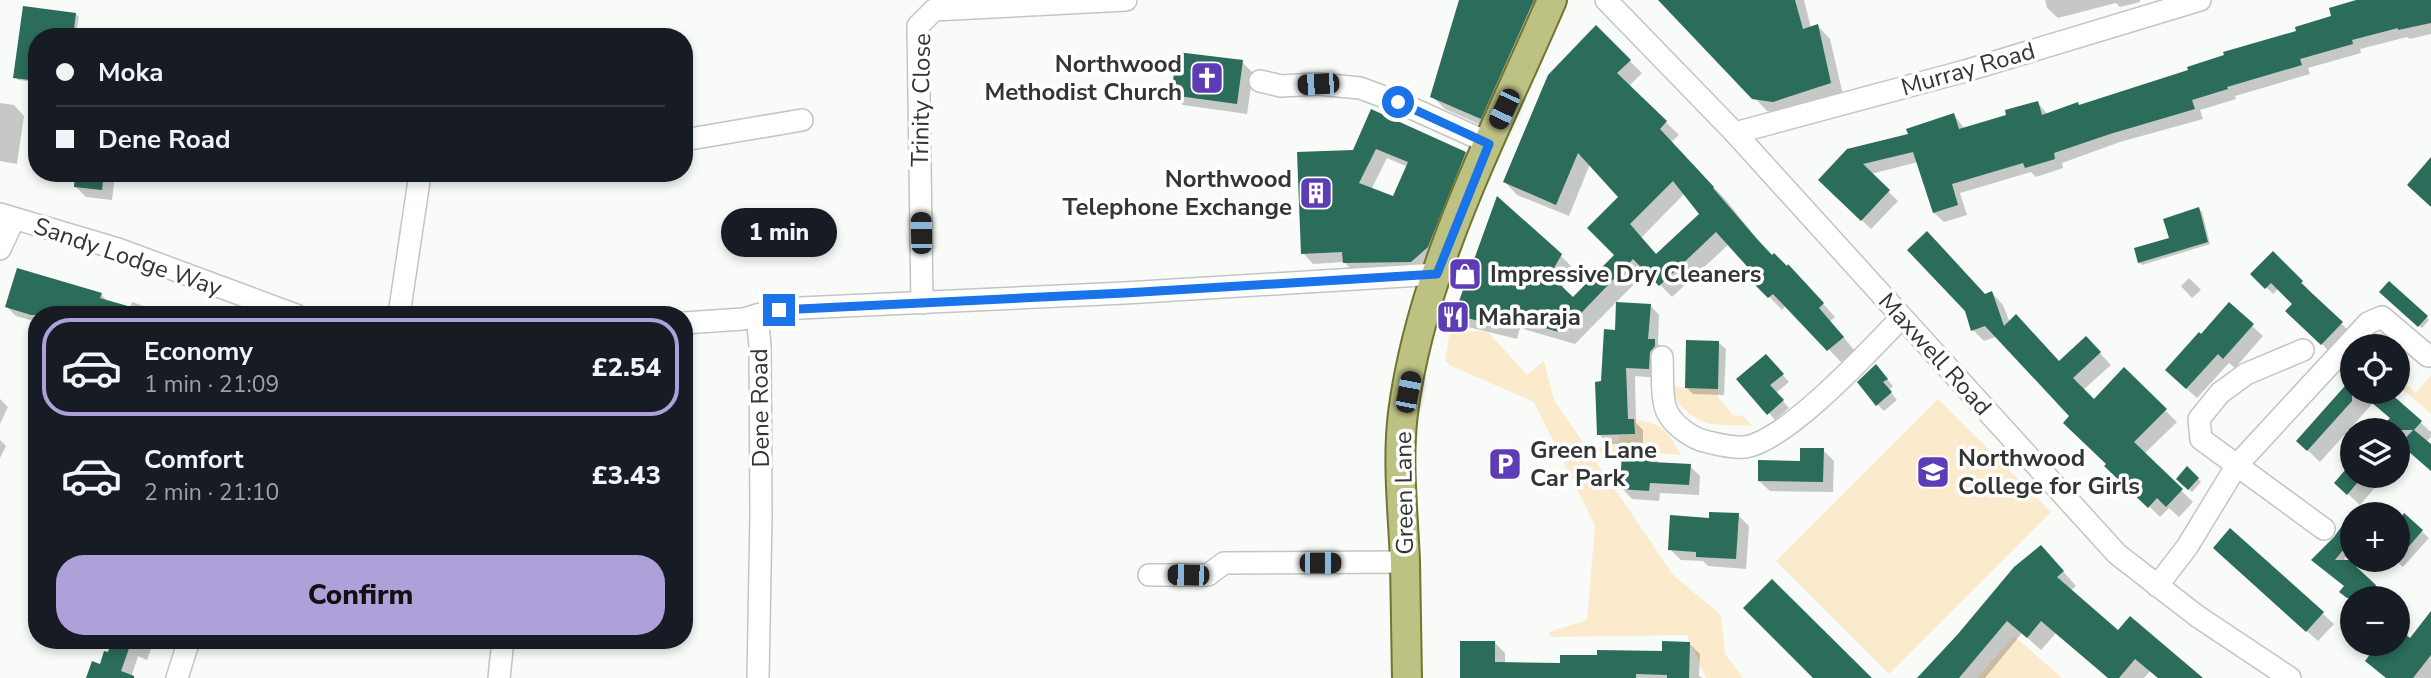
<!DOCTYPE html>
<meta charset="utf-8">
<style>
body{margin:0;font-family:"Nunito Sans",sans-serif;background:#242831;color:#f1f3f6;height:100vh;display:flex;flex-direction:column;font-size:26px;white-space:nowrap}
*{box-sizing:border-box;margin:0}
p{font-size:23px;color:#9ea1a6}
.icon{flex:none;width:38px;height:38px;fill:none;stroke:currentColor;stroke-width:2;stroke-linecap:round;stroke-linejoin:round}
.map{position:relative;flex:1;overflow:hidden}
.sheet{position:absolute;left:28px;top:306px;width:665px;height:343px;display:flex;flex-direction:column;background:#171b24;border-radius:28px;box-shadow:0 4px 10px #0003}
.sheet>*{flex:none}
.banner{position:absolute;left:28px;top:28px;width:665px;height:154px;border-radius:28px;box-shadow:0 4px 10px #0003;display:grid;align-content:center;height:154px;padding:0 28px;background:#171b24}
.buttons{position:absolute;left:2340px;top:334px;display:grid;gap:14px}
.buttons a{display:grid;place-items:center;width:70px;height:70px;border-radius:50%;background:#171b24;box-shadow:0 4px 10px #0003;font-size:35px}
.end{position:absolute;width:32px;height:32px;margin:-16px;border:9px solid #1a73e8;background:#fff;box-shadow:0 0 0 4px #fff}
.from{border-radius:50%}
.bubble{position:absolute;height:49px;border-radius:24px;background:#171b24;box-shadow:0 4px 10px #0003;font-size:23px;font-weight:800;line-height:49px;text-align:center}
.car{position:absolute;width:21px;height:42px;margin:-21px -10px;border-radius:9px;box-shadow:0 0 5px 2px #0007;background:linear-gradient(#222 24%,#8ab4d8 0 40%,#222 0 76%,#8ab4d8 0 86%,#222 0)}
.banner b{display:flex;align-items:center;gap:24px;height:66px;font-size:26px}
.banner b+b{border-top:2px solid #363941}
.banner i{width:18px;height:18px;background:#f1f3f6}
ul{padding:12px 0 0;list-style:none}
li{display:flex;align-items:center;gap:21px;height:98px;margin:0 14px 10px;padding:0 14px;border:4px solid transparent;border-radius:28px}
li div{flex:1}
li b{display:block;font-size:26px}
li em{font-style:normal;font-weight:800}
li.active{border-color:#aea1d9}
li>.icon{width:63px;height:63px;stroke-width:1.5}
.primary-button{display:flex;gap:14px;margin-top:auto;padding:14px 28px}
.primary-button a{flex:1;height:80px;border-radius:28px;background:#aea1d9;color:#111;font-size:28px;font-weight:800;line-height:80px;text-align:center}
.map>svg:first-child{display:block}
.green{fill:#fbeacb}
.shadow{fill:#0003;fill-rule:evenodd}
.building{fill:#2b6c5a;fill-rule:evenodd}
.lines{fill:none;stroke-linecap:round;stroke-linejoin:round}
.minor-casing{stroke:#c2c5c1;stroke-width:24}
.major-casing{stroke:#707530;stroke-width:32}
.minor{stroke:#fff;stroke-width:21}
.major{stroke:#bdc182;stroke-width:28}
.route{stroke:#1a73e8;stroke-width:9}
.labels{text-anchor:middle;stroke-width:7;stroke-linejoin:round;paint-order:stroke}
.poi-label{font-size:24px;font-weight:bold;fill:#333533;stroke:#fff;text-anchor:start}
.street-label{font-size:24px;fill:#333533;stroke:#fff}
</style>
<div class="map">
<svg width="2431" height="678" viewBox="0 0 2431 678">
<rect width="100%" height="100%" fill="#f8fbf7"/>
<g class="green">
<polygon points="1450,330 1488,332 1527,375 1544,361 1554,400 1674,576 1721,615 1725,654 1743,678 1706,678 1687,635 1550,637 1549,632 1587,620 1595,526 1534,402 1451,366 1445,361"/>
<polygon points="2372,333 2390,333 2398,340 2398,378 2416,393 2431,375 2431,414 2398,385 2398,346 2359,346"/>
<path d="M1669,387L1718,389V397L1733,415L1743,416L1753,426C1740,425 1715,426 1703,422C1690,416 1673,402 1669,387Z"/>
<polygon points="1938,399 2051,512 1889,674 1776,561"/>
<path d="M1634,419C1665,426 1665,427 1681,455L1622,451L1602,458L1599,447L1619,441V435H1634Z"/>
<polygon points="2014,636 2062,678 1977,678"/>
</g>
<g class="shadow">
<polygon points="1461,0 1554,0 1494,131 1445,109 1432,96"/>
<polygon points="1662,0 1804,0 1811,28 1818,26 1830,39 1843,95 1786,113 1767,111"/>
<polygon points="2045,0 2140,0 2140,2 2120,7 2116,3 2058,18 2047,8"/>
<polygon points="2360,0 2431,0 2431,34 2410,39 2407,37 2360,49 2361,53 2308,68 2310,74 2235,96 2236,99 2200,110 2203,119 2120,142 2062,163 2063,168 2036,177 2031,172 1960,193 1967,215 1944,222 1934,213 1918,162 1871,174 1898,201 1871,229 1820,180 1954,115 1965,129 2008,116 2038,103 2048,115 2080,106 2190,71 2298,32 2333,18"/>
<polygon points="24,8 76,14 79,17 76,34 94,37 37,37 37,82 18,80 15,77"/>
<path d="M1596,28L1642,73L1629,86L1679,135L1671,142L1726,200L1769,254L1801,279L1835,317L1830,321L1855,351L1841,362L1786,305L1782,310L1751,278L1756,273L1729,244L1672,297L1647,271L1575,344L1520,328L1517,339L1468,327L1456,315L1560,255L1573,268L1562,288L1573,299L1616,255L1620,197L1590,164L1569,216L1517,195L1505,182ZM1685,193L1702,214L1657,256L1641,238Z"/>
<polygon points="1242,62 1253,73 1247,114 1183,105 1173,95"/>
<polygon points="0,103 14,105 24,116 17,164 0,161"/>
<path d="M1372,112L1465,153L1476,164L1422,271L1355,273L1344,262L1313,264L1303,253L1355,152ZM1387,158L1408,167L1394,199L1371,190Z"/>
<polygon points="77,173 145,173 145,179 115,175 112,200 86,197 75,186"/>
<polygon points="2199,209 2202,212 2210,244 2142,265 2139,262 2171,239"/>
<polygon points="2273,253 2308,289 2307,291 2348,330 2329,351 2288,311 2295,304 2279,288 2273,294 2253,274"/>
<polygon points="2189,278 2201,290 2192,298 2181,286"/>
<polygon points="2389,283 2429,320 2422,328 2381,292"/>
<polygon points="1992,293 2003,305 2010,323 2060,363 2086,338 2111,365 2083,390 2094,401 2124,370 2177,422 2144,454 2193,502 2179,517 2169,508 2160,517 2065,422 2071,416 1998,336 1984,341 1973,330 1985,296"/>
<polygon points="101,294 108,302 130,308 132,302 170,315 37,315 37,322 16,316 7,307"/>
<polygon points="1650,305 1659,315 1658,344 1664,351 1658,378 1635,376 1636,423 1643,430 1643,443 1608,444 1599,434 1603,383 1616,332"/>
<polygon points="2229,305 2263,336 2235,368 2229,363 2197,398 2178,381 2201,337"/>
<polygon points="1719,343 1726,349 1724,395 1693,394 1686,387"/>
<polygon points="1772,363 1789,382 1776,393 1789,408 1775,420 1739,379"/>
<polygon points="1882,373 1893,386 1889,390 1897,400 1884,411 1877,404"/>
<polygon points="2352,376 2352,392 2386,392 2431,432 2431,437 2426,442 2431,446 2431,471 2407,450 2398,462 2398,430 2381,430 2391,419 2373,403 2320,462 2298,441 2350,382 2348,380"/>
<polygon points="0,399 8,407 0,424"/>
<polygon points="0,440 6,446 0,458"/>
<polygon points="1823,450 1834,461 1833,492 1770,491 1759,481 1802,463"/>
<polygon points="1651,455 1660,464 1690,466 1700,476 1699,495 1660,493 1659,501 1632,499 1622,488"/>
<polygon points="2352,465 2352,476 2385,476 2360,505 2336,483"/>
<polygon points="2187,469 2201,482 2192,492 2178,479"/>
<polygon points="1738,515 1749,526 1746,569 1708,566 1703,561 1681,560 1670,549 1710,520"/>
<polygon points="2404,516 2429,538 2403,567 2395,560 2398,560 2398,523"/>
<polygon points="2352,520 2352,549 2344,559 2379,590 2372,598 2352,598 2352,602 2341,591 2346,586 2315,561"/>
<polygon points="2230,530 2334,624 2318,641 2225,558"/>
<polygon points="2054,561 2076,586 2070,591 2118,632 2130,619 2203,678 2158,678 2150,671 2144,678 2108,678 2056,633 2041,650 2022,633 1985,678 1920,678"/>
<polygon points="2431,626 2431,678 2386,678 2367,661 2380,644 2398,644 2398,630 2410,640"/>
<polygon points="114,640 159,640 158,643 154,641 147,660 138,656 131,678 88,678 101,666"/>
<polygon points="1494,642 1505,653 1505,664 1562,665 1663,653 1689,643 1700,654 1699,676 1703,678 1461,678"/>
</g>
<g class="building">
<polygon points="1459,0 1534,0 1481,119 1430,97"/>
<polygon points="1658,0 1795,0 1803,29 1818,24 1831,83 1773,102 1752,99"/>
<polygon points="2356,0 2431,0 2431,23 2398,30 2398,28 2352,40 2353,44 2300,59 2302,65 2227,87 2228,89 2192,100 2195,109 2110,134 2054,153 2055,159 2025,168 2023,163 1952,184 1958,205 1933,213 1913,152 1863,164 1890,190 1861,221 1818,180 1847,149 1908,134 1906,129 1954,113 1959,129 2006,115 2005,110 2038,101 2042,115 2078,102 2079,105 2188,70 2187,67 2224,55 2223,52 2296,31 2295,27 2331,16 2329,8"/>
<polygon points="23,6 76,13 73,37 36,37 30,80 13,78"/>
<path d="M1596,25L1631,60L1617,73L1667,121L1660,129L1714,187L1713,188L1757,239L1772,255L1774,253L1787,266L1788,264L1824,303L1819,308L1844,337L1827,351L1773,294L1768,298L1748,278L1753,273L1716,232L1659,286L1633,259L1562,333L1508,317L1505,327L1454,315L1497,196L1562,254L1550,275L1573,297L1614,255L1587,228L1618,197L1578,153L1556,205L1503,182L1548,75ZM1673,181L1699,214L1656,254L1630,224Z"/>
<polygon points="1177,52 1243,60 1237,104 1171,95"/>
<path d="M1371,109L1466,152L1428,247L1411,262L1343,263L1342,252L1301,254L1297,152L1353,150ZM1376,149L1408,162L1393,196L1359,183Z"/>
<polygon points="2431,157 2431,207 2407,185"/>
<polygon points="75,173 104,173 102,190 74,187"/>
<polygon points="2199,207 2208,242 2138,263 2134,248 2169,238 2163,219"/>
<polygon points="1927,231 1985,294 1992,291 2004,326 2016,314 2059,361 2086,336 2101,352 2073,378 2094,399 2124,367 2167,409 2134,442 2183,489 2166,507 2157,498 2148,508 2104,466 2106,464 2063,423 2069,416 1985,326 1971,331 1965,311 1907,250"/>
<polygon points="2273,251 2303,281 2301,283 2343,322 2321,345 2285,311 2292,304 2271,283 2265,289 2250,274"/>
<polygon points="17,268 102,293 100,298 145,311 145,315 31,315 5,307"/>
<polygon points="2389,281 2428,316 2418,327 2379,292"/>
<polygon points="1616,302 1651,304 1648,339 1655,339 1655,346 1650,352 1649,369 1626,368 1628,419 1634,419 1635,434 1597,435 1595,382 1601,381 1604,329 1615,330"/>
<polygon points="2229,302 2254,324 2223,359 2218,354 2186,389 2165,370 2199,332 2201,334"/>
<polygon points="1686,340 1719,341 1718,389 1685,388"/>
<polygon points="1766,354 1784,374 1770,385 1784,400 1767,415 1736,379"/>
<polygon points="1876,364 1888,379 1883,382 1892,392 1876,406 1857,382"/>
<polygon points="2352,378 2352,401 2307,451 2296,441"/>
<polygon points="2359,392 2389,392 2422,421 2414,430 2431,444 2431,471 2400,444 2413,430 2379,430 2390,418"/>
<polygon points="1800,448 1824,448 1823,482 1758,481 1758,460 1800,461"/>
<polygon points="1622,451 1652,453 1651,462 1691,464 1689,485 1650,483 1649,491 1620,489"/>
<polygon points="2352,462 2352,476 2363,476 2347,495 2334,483"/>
<polygon points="2187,466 2199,478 2188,490 2176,479"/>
<polygon points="1709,512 1739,513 1736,559 1696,557 1696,552 1668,550 1670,515 1709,518"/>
<polygon points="2352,512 2352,539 2335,560 2349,560 2376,585 2364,598 2347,598 2339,592 2344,586 2311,560 2334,537"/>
<polygon points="2404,513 2423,530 2398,559 2398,521"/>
<polygon points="2230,528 2324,612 2306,632 2213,548"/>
<polygon points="2041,545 2064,571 2057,577 2118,630 2130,616 2203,678 2158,678 2135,659 2119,678 2108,678 2041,621 2027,638 2007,621 1959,678 1917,678 1958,634 2014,567"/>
<polygon points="1772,579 1872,678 1813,678 1743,608"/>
<polygon points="2431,611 2431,655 2413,678 2386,678 2365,661 2378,644 2398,644 2398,628 2410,638"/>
<polygon points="112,640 132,640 121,671 134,676 134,678 86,678 92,661 100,664 104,651 108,652"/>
<polygon points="1460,641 1495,641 1495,662 1560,663 1560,655 1597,655 1597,650 1662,651 1662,641 1690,642 1689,678 1667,678 1667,675 1636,674 1636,678 1460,678"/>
</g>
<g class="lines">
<defs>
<g id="minor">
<polyline points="1606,0 1735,133 2117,554 2197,616 2290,678"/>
<polyline points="1260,81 1281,86 1318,84 1360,88 1398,102 1489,143"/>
<polyline points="1735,133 1965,71 2200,0"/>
<polyline points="684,140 802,120"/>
<polyline points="0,214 118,249 296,315"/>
<polyline points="0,249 14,219"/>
<polyline points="922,303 918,26 934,10 1126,0"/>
<polyline points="399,315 420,174"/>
<polyline points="757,315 760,346 761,516 758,678"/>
<polyline points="684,323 743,319 779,309 1125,293 1437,274"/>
<polyline points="2303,350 2246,374 2220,393 2199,419 2201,439 2324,529"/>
<path d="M1662,357C1663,373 1661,391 1665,406C1669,423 1692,439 1708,442C1720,445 1733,448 1745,447C1787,441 1870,350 1901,318"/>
<polyline points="1149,575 1208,575 1224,563 1405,562"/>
<polyline points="2157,586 2187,547 2237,465 2368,323 2382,317 2428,356"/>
<polyline points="177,678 189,640"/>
<polyline points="499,678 503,640"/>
</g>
<path id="major" d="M1407,678C1406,639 1406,600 1405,561C1403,512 1397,462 1403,413C1422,267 1495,133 1552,0"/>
</defs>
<use href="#minor" class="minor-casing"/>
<use href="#major" class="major-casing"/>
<use href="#minor" class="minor"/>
<use href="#major" class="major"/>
</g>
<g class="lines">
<polyline class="route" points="779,310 1125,293 1437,274 1489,144 1398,102"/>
</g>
<defs>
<symbol id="church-square" viewBox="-11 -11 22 22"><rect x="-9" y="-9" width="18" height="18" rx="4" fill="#5d3db5" stroke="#fff"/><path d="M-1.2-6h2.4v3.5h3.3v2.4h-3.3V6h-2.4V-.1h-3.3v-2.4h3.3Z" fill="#fff"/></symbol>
<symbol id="building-square" viewBox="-11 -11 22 22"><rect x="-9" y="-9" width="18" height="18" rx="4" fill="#5d3db5" stroke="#fff"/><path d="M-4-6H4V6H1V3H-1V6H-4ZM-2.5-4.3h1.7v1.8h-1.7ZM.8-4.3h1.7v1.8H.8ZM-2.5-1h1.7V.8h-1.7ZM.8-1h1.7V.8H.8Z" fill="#fff"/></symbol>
<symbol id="shop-square" viewBox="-11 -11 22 22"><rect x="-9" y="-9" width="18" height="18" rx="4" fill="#5d3db5" stroke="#fff"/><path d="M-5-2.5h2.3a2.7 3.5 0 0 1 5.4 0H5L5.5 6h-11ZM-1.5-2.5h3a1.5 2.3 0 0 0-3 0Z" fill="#fff"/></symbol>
<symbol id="restaurant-square" viewBox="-11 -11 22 22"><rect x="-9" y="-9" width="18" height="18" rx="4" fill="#5d3db5" stroke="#fff"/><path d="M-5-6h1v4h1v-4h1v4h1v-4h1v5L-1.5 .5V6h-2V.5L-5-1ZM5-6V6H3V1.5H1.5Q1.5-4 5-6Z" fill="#fff"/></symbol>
<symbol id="parking-square" viewBox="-11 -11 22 22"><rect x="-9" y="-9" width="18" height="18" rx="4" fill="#5d3db5" stroke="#fff"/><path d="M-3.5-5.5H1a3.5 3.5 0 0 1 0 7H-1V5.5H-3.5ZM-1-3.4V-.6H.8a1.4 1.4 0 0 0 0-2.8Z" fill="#fff"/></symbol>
<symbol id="school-square" viewBox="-11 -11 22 22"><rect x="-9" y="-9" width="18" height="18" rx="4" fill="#5d3db5" stroke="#fff"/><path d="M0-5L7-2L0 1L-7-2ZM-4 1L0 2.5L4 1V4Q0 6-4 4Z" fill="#fff"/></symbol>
</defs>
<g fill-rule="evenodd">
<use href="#church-square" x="1188" y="59" width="38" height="38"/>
<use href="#building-square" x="1297" y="174" width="38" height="38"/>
<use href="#shop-square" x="1446" y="255" width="38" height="38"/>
<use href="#restaurant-square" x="1434" y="298" width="38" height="38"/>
<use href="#parking-square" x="1486" y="445" width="38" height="38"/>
<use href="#school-square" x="1914" y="453" width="38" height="38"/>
</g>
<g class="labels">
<g class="poi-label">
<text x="1182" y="72" text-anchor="end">Northwood<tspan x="1182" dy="28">Methodist Church</tspan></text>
<text x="1292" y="187" text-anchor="end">Northwood<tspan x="1292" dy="28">Telephone Exchange</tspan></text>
<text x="1490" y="282">Impressive Dry Cleaners</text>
<text x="1478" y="325">Maharaja</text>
<text x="1530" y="458">Green Lane<tspan x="1530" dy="28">Car Park</tspan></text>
<text x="1958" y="466">Northwood<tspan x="1958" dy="28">College for Girls</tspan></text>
</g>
<g class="street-label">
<text transform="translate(1968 69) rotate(-16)" y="8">Murray Road</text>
<text transform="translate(921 100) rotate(-89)" y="8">Trinity Close</text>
<text transform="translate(128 257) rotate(19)" y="8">Sandy Lodge Way</text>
<text transform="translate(1935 354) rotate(48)" y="8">Maxwell Road</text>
<text transform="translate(760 408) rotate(-91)" y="8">Dene Road</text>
<text transform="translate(1404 493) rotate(-91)" y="8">Green Lane</text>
</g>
</g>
</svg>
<div class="buttons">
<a><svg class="icon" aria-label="locate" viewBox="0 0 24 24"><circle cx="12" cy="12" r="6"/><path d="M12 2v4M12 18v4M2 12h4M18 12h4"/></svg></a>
<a><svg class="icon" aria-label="layers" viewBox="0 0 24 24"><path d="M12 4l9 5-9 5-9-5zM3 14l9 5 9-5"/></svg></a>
<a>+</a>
<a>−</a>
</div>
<i class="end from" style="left:1398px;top:102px"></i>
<i class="end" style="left:779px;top:310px"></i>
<div class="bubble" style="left:721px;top:208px;width:116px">1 min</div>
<i class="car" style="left:1318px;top:84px;rotate:267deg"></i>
<i class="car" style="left:1504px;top:109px;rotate:205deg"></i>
<i class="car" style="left:921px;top:233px;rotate:359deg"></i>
<i class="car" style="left:1408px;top:392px;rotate:11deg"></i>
<i class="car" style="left:1320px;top:563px;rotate:90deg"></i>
<i class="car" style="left:1188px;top:575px;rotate:271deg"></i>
<div class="banner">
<b><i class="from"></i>Moka</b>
<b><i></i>Dene Road</b>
</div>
<section class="sheet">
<ul>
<li class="active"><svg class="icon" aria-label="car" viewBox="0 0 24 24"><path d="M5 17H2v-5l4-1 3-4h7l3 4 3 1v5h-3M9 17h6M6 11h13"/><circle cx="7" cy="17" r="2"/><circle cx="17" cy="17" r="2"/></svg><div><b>Economy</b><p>1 min · 21:09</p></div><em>£2.54</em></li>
<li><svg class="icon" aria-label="car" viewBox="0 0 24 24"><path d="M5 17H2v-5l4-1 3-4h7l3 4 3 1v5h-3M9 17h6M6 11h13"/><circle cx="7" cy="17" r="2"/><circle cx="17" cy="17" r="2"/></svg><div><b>Comfort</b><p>2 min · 21:10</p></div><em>£3.43</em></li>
</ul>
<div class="primary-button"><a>Confirm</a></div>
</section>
</div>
